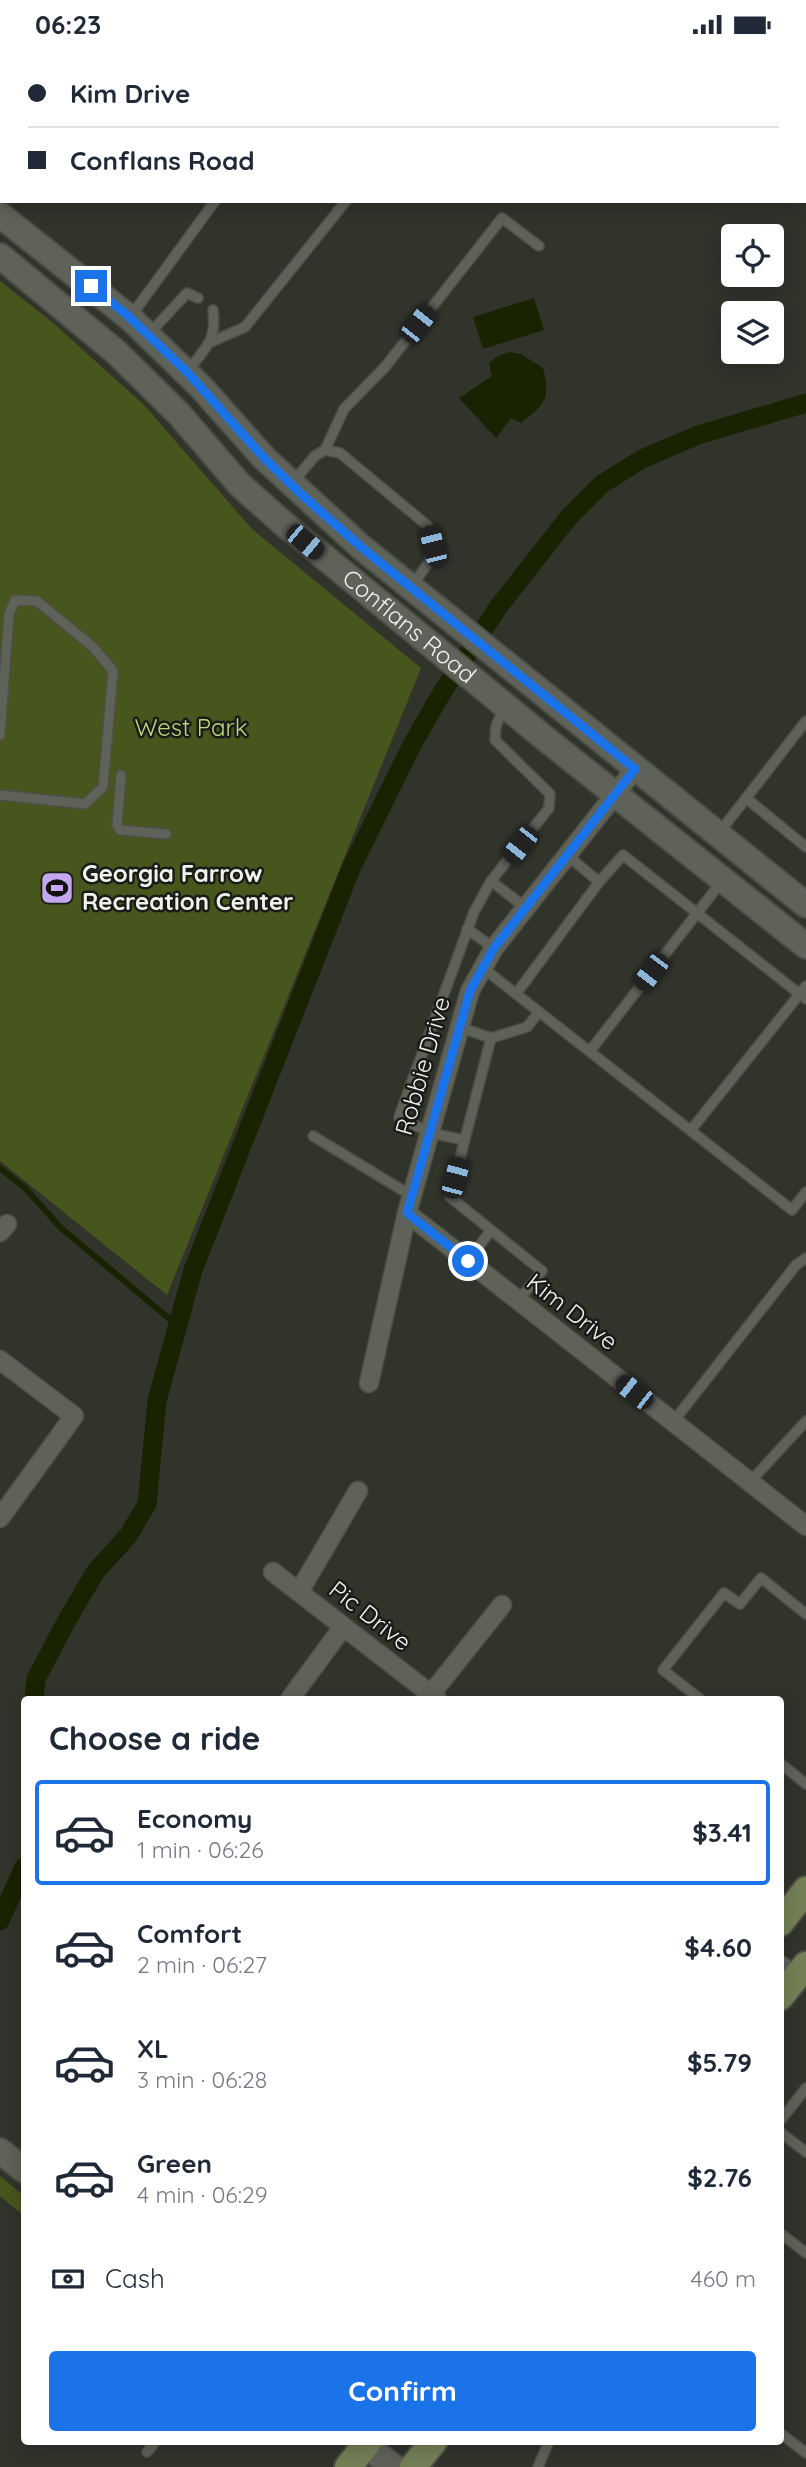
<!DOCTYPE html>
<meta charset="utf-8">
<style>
body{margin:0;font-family:Quicksand,sans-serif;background:#f2f2f3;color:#1f2937;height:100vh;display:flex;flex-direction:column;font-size:26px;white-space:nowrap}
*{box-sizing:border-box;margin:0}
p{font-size:23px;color:#747a83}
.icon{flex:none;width:38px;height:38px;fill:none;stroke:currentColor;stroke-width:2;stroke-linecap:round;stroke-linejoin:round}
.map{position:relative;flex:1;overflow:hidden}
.panel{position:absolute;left:21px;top:1647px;width:763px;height:749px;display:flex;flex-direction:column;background:#fff;border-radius:7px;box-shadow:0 4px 18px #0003}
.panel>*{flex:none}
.guide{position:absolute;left:0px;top:0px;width:807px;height:154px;box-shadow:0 4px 18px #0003;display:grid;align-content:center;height:154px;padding:0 28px;background:#fff}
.buttons{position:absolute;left:721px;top:175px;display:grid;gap:14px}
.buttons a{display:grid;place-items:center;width:63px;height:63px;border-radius:7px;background:#fff;box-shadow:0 4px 18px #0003;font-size:35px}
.end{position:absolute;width:32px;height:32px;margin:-16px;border:9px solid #1a73e8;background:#fff;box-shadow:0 0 0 4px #fff}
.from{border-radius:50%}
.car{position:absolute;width:21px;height:42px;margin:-21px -10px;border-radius:9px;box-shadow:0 0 5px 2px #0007;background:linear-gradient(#222 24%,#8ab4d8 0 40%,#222 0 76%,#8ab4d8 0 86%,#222 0)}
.guide b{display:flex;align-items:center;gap:24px;height:66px;font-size:26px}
.guide b+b{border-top:2px solid #e0e1e3}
.guide i{width:18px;height:18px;background:#1f2937}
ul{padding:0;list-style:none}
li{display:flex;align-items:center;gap:21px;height:105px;margin:0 14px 10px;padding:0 14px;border:4px solid transparent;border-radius:7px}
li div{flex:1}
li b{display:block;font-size:26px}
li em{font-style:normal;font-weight:700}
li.selected{border-color:#1a73e8}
li>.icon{width:63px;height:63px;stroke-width:1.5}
h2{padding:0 28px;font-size:32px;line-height:84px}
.pay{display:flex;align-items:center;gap:18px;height:77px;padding:0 28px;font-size:26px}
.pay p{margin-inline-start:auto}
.button{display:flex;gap:14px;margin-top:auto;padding:14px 28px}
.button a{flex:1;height:80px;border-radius:7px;background:#1a73e8;color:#fff;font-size:28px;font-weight:700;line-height:80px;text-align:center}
.status{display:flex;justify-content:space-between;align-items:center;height:49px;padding:0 35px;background:#fff;direction:ltr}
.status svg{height:19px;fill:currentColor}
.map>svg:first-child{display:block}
.green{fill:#47561d}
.water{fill:#192201}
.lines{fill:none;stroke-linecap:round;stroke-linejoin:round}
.stream{stroke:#192201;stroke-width:6}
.canal{stroke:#192201;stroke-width:19}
.lane-casing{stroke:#4d4f47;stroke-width:12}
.street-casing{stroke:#4d4f47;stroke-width:21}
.secondary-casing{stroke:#4d4f47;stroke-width:28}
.primary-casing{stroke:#4d4f47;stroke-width:30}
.lane{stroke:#5f6258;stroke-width:9}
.street{stroke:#5f6258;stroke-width:18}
.secondary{stroke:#5f6258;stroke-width:24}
.primary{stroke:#738056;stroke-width:26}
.route{stroke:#1a73e8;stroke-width:9}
.labels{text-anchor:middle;stroke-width:5;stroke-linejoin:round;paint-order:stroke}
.street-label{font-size:24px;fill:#f0f2ec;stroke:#191b17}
.park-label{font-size:24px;fill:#bbd67b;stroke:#191b17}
.poi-label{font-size:24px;font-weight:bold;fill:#f0f2ec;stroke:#191b17;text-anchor:start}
</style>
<div class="status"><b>06:23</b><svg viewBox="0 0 49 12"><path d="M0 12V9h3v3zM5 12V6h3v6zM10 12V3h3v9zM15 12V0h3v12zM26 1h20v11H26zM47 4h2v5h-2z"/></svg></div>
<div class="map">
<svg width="806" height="2418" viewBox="0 0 806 2418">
<rect width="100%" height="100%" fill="#31342b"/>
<g class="green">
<polygon points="0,232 52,273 144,356 252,480 421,619 167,1246 0,1112"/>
<polygon points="0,2127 24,2147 24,2167 0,2147"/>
</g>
<g class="water">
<polygon points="534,249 544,281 483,300 473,268"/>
<path d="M509,303L521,305L543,319C551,350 545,355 521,374L511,369L496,389L459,349L492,327L489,314L498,307Z"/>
</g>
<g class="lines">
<polyline class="stream" points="0,1119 25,1139 61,1179 178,1277"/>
<g class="canal">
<polyline points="34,1650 36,1630 66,1573 96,1522 128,1487 147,1455 157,1352 193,1221 352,817 413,694 443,642 499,557 569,468 602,435 642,410 698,386 806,354"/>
<polyline points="0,1872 24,1818"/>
</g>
<defs>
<g id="lane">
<polyline points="131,267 215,152"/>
<polyline points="149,285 187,244 198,249"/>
<polyline points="211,293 245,278 346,152"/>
<path d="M188,321C206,299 217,291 213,261"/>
<polyline points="325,401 344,360 385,318 502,169 539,197"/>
<polyline points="293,433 315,407 325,401 340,404 428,477 433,497 429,513 412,537"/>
<polyline points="504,658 496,677 495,691 550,745 549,759 491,832 526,859"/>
<polyline points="0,686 9,565 15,551 37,552 93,598 113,622 103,738 85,755 0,746"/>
<polyline points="121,726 117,776 120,781 166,785"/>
<polyline points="746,749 806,798"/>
<polyline points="719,784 806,672"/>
<polyline points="567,806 599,833 623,806 806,950"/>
<polyline points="467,880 494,899"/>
<polyline points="483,919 792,1161 806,1143"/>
<polyline points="516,945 599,833"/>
<polyline points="459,978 491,989 450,1148 542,1222 518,1252"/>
<polyline points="491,989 527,978 539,963"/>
<polyline points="590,1002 722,832"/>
<polyline points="691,1081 806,937"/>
<polyline points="313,1087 412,1147"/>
<polyline points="465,1091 430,1084 399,1068 474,863 491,832"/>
<polyline points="468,1212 491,1181"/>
<polyline points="673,1373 796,1216 806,1209"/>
<polyline points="750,1433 806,1372"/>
<polyline points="700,1650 663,1621 724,1544 740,1555 761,1529 806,1565"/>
<polyline points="780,1714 806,1735"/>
<polyline points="780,2072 806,2039"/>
<polyline points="780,2083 806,2103"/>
<polyline points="780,2184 806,2204"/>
<polyline points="780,2384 806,2404"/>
<polyline points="147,2403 156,2392"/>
<polyline points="538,2418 549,2392"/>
</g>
<g id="street">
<polyline points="546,0 549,2"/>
<polyline points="407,1164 806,1477"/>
<polyline points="0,1183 7,1175"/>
<polyline points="0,1311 74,1367 0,1469"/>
<polyline points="369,1334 407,1164 470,942 494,899 635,720"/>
<polyline points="273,1523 437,1650"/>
<polyline points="299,1543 358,1442"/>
<polyline points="431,1645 502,1556"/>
<polyline points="290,1650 343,1578"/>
<polyline points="780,1916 796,1928"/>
</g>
<g id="secondary">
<polyline points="0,166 130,269 201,338 264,409 361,498 806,856"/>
<path id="s1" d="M0,207L116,303L179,365L240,436L284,475L547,691L806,897"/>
<polyline points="0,2102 24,2121"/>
<polyline points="360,2392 394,2418"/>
</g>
<g id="primary">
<polyline points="780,1874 806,1841"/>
<polyline points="780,1948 806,1916"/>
<polyline points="348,2418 369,2392"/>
<polyline points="413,2418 434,2392"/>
</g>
</defs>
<use href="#lane" class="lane-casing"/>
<use href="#street" class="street-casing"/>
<use href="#secondary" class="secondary-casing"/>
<use href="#primary" class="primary-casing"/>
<use href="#lane" class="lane"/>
<use href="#street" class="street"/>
<use href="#secondary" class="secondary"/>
<use href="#primary" class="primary"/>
</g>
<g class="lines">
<polyline class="route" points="91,237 127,266 187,323 264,409 302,446 361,498 635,720 494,899 470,942 407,1164 468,1212"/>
</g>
<defs>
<symbol id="stadium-square" viewBox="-11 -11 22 22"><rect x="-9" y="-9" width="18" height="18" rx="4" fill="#c5a7f1" stroke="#191b17"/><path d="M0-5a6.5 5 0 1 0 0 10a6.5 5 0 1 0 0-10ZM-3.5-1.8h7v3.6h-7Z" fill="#111"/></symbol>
</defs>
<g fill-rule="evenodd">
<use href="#stadium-square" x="38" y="820" width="38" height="38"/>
</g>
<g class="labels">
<g class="street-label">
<text dy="8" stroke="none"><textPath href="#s1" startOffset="553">Conflans Road</textPath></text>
<text transform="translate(423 1017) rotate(-74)" y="8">Robbie Drive</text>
<text transform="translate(572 1263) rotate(38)" y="8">Kim Drive</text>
<text transform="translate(370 1567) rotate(38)" y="8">Pic Drive</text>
</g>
<g class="park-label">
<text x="191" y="687">West Park</text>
</g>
<g class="poi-label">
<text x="82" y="833">Georgia Farrow<tspan x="82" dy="28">Recreation Center</tspan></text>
</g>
</g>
</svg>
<div class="buttons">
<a><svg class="icon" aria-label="locate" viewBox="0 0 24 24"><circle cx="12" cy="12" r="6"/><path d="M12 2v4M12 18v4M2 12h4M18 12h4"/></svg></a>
<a><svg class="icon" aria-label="layers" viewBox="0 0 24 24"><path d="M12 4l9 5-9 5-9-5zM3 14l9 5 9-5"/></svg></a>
</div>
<i class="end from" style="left:468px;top:1212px"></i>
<i class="end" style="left:91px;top:237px"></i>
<i class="car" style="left:418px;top:275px;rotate:38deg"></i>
<i class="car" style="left:305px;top:493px;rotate:130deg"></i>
<i class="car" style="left:433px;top:497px;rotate:346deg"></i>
<i class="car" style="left:520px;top:796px;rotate:218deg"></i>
<i class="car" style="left:651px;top:923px;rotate:217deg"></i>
<i class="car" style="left:455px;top:1129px;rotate:15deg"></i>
<i class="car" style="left:634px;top:1343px;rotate:308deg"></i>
<div class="guide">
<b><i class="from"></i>Kim Drive</b>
<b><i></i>Conflans Road</b>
</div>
<section class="panel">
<h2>Choose a ride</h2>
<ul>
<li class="selected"><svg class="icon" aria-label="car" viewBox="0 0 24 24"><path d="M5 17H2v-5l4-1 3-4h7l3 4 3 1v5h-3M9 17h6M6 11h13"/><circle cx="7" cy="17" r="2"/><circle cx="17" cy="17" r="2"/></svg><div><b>Economy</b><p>1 min · 06:26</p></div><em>$3.41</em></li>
<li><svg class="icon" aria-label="car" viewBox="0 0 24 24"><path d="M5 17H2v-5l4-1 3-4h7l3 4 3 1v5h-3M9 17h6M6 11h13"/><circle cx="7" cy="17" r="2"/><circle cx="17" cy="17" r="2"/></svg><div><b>Comfort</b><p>2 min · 06:27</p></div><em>$4.60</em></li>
<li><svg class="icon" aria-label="car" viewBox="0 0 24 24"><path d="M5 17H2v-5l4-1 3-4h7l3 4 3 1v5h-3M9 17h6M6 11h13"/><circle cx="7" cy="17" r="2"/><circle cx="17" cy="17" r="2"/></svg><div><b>XL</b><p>3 min · 06:28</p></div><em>$5.79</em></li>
<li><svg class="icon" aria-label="car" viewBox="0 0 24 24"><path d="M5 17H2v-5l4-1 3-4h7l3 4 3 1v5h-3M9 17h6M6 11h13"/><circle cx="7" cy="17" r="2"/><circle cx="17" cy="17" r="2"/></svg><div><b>Green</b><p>4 min · 06:29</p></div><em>$2.76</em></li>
</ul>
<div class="pay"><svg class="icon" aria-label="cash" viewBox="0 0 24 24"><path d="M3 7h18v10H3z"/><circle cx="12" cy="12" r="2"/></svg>Cash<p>460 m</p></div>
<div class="button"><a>Confirm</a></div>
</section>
</div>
